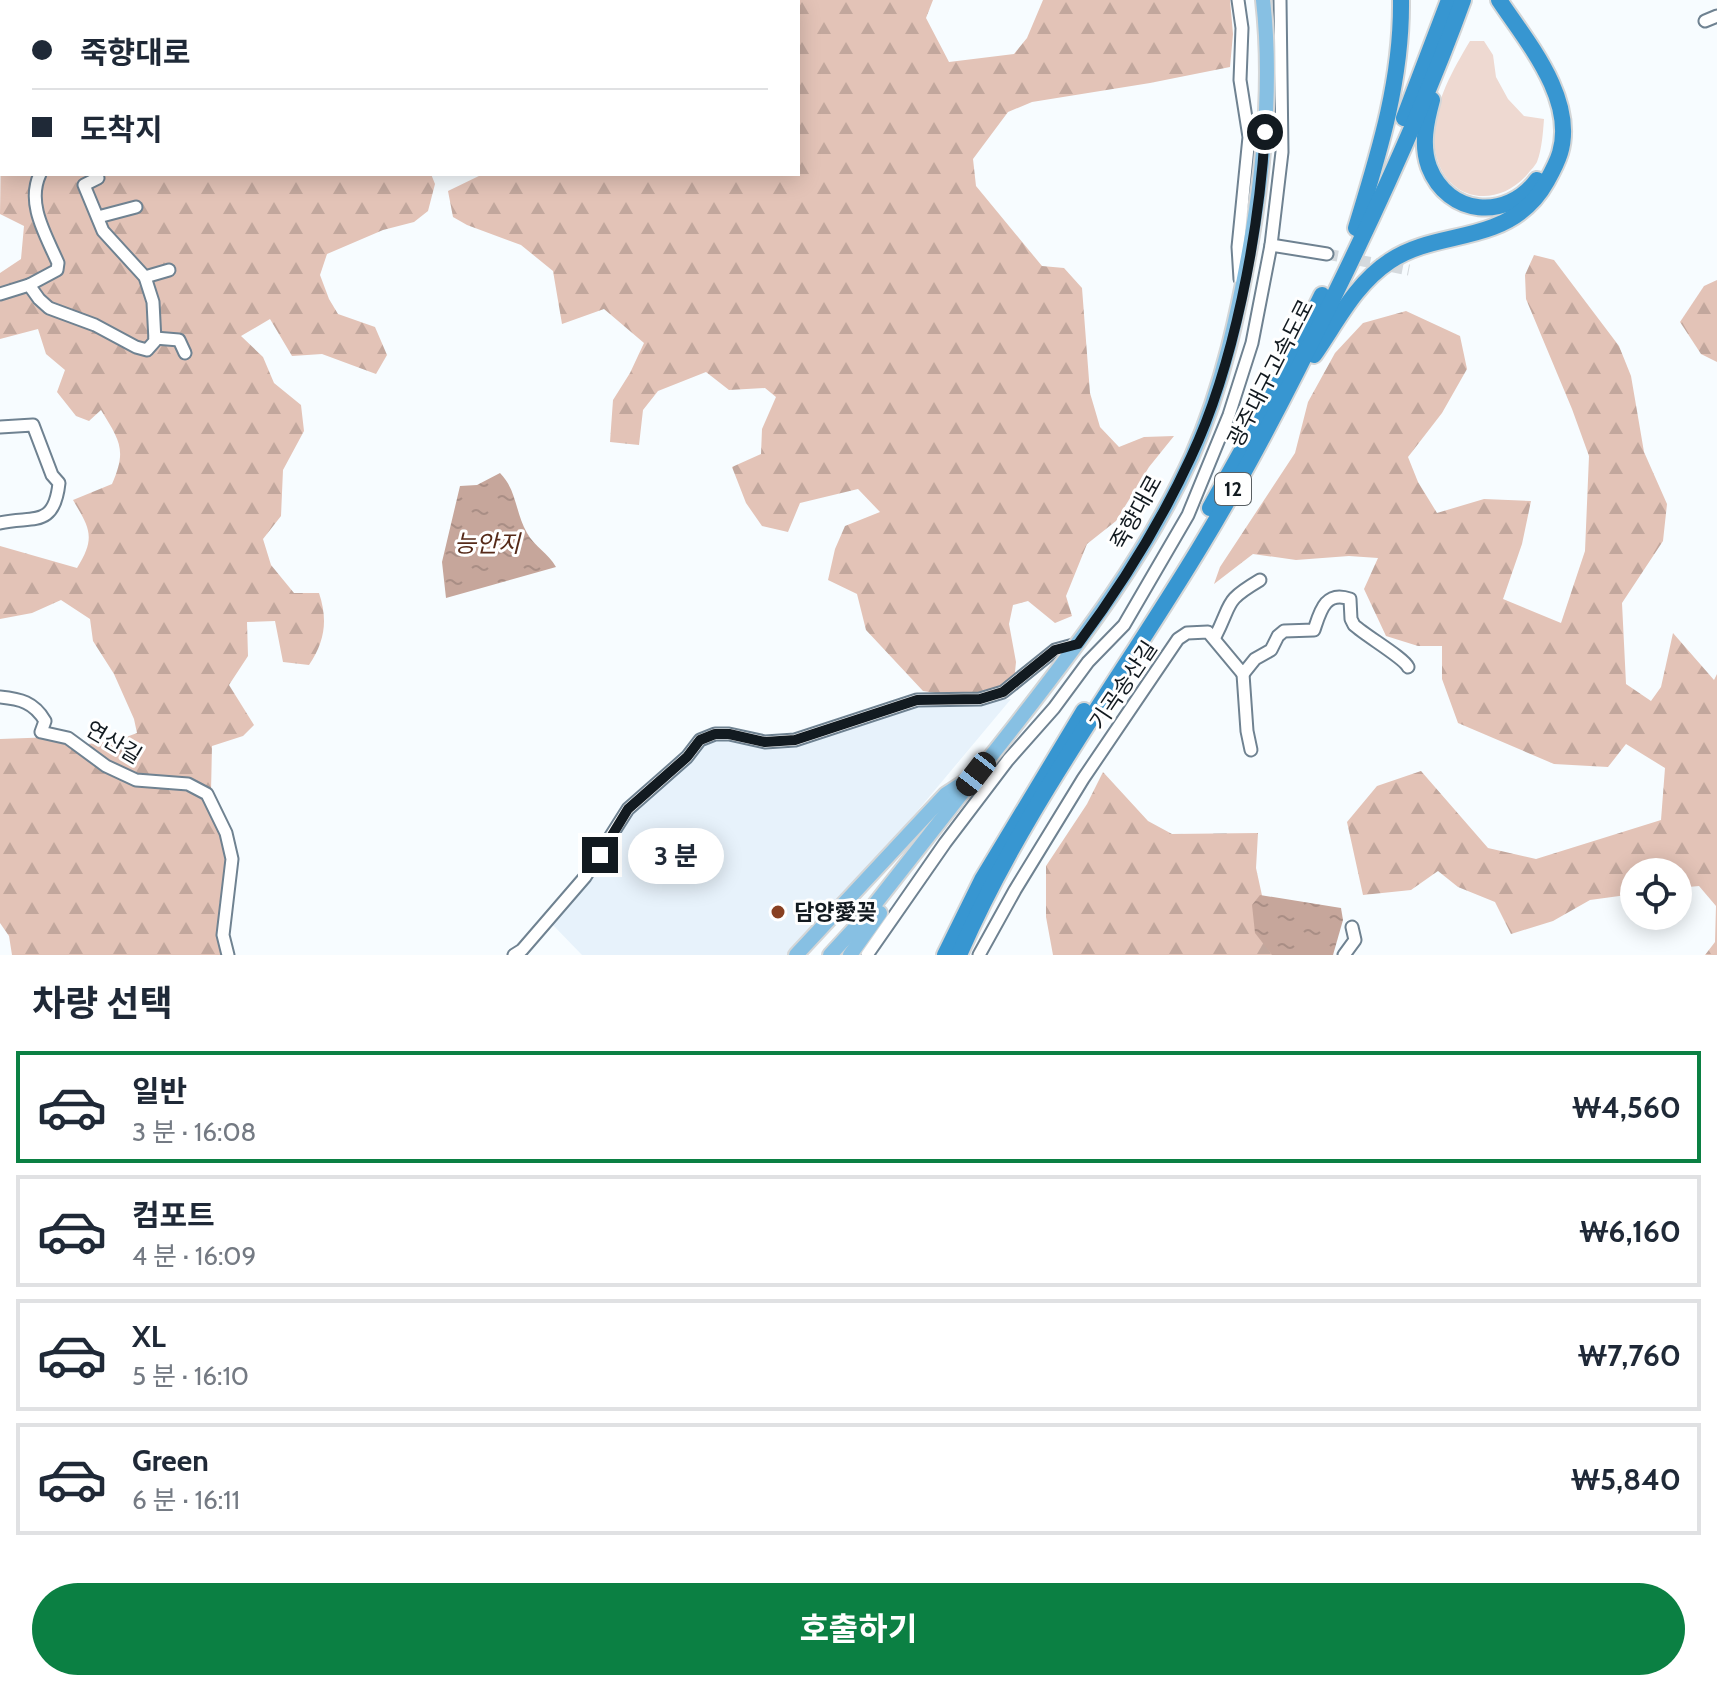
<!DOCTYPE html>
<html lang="ko">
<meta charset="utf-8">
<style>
body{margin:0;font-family:Cabin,"Noto Sans KR",sans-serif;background:#f6f6f7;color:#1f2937;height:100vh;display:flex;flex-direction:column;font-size:30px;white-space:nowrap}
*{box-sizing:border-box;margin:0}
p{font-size:26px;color:#747a83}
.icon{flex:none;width:44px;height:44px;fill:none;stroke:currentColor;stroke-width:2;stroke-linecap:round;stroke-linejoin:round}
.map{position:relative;height:955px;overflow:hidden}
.side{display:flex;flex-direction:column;background:#fff;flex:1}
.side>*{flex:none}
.guide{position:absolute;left:0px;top:0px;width:800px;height:176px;box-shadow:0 4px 20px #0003;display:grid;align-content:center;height:176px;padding:0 32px;background:#fff}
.controls{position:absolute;left:1620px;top:858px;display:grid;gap:16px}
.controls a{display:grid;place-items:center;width:72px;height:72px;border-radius:50%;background:#fff;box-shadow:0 4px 20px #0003;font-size:40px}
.end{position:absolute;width:36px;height:36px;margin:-18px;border:10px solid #121a20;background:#fff;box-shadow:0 0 0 4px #fff}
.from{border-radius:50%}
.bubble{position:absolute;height:56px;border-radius:28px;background:#fff;box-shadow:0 4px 20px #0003;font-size:26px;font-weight:700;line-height:56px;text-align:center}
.car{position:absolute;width:24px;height:48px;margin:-24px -12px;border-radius:10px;box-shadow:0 0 6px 2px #0007;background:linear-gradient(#222 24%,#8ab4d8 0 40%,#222 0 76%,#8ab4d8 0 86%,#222 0)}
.guide b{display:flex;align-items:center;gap:28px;height:76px;font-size:30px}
.guide b+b{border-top:2px solid #e0e1e3}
.guide i{width:20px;height:20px;background:#1f2937}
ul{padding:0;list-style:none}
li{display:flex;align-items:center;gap:24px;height:112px;margin:0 16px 12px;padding:0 16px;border:4px solid #e0e1e3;border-radius:0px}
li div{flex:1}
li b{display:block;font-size:30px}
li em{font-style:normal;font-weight:700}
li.current{border-color:#0b8043}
li>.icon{width:72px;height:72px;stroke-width:1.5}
h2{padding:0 32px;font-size:36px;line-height:96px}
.button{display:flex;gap:16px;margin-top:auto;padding:16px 32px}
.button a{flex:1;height:92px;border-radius:48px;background:#0b8043;color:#fff;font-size:32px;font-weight:700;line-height:92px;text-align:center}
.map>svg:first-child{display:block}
.built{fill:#e7f2fb}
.green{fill:#eed9d1}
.forest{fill:url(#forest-firs)}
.water{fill:url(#water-ripples)}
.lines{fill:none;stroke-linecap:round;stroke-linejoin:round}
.minor-tunnel{stroke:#d5dade;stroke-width:11;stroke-dasharray:11 5.5;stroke-linecap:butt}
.minor-casing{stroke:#6f8291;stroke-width:15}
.major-casing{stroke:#d4d6d7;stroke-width:18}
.highway-casing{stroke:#d4d6d7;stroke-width:20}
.minor{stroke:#fff;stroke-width:11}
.major{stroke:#87c0e3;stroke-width:14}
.highway{stroke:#3796d1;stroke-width:16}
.route{stroke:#121a20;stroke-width:10}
.poi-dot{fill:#884022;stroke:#fff;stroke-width:3}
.labels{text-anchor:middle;stroke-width:6;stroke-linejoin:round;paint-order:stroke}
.shield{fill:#fff;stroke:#595f63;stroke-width:2}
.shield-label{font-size:20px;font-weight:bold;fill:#121a20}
.street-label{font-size:22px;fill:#121a20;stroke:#fff}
.poi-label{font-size:22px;font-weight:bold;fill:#121a20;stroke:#fff;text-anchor:start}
.water-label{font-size:24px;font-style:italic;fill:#562a19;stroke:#fff}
</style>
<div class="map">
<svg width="1717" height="955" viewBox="0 0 1717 955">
<defs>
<pattern id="forest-firs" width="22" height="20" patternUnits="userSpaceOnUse" patternTransform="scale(2)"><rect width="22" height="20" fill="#e3c3b7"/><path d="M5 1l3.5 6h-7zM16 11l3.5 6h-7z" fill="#c2a79d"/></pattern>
<pattern id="water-ripples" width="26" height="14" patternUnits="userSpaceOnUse" patternTransform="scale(2)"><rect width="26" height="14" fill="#c6a69b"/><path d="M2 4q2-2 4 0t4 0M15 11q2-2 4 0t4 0" fill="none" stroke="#a98e85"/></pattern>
</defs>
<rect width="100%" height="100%" fill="#f7fcff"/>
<polygon class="built" points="1011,699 863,876 791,955 582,955 551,923 588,883 629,813 702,743 716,737 765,744 918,702"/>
<path class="green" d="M1470,41H1484L1493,55L1496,77L1508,99L1524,116L1544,119C1543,132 1542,149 1537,162C1535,166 1529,172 1526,176C1493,211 1443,199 1435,150C1429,111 1451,73 1470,41Z"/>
<g class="forest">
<polygon points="251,0 532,0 251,2"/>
<polygon points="626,0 933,0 926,18 949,62 1014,54 1027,38 1043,0 1230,0 1233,34 1230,67 1150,83 1032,102 1008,112 973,159 976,186 1042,266 1064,268 1082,288 1090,393 1100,427 1119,447 1144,437 1174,436 1149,467 1116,521 1087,544 1066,596 1072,616 1055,623 1028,601 1013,605 1009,624 1016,662 1014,682 981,695 948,695 923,691 866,630 857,594 828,580 835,549 845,526 880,512 858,489 800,503 788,532 762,526 746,503 732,467 761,454 762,429 776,397 765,388 729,390 706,372 658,391 643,410 639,445 610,442 613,400 630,373 644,343 604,309 562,324 553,271 521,245 467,225 453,217 448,191 483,174 798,174 798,2 625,2"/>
<path d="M2,77V174H431L435,184L428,211L414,222L383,230L327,254L320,275L329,299L338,314L375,327L387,355L376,374L322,354L292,356L270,319L241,336L263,357L274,383L301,405L304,431L283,470L281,516L263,539L271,565L294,593H319C328,620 325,641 309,665L283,662L275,621L247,622L248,656L229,685L254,725L243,736L212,746L211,792L226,854V880L219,905L222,955H12L9,936L0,923V739L55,737L88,744L118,740L137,733L134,719L114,674L93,641L90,619L61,600L32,613L0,619V546L77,568C96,537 90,529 73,500L112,484C127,450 120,441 101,410L89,421L76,416L57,392L65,370L46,354L38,329L0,339V273L21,259L24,226L0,214Z"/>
<polygon points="1534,255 1554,260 1619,346 1631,376 1644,452 1667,504 1663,541 1622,603 1626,684 1651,701 1661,687 1673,633 1714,680 1717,674 1717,955 1705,955 1715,942 1716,906 1699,886 1678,888 1678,872 1634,872 1634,894 1590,900 1553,921 1511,934 1495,902 1458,887 1438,871 1411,890 1363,895 1347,822 1377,786 1421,771 1488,848 1536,859 1661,820 1665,768 1626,744 1608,767 1554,764 1458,723 1442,679 1442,646 1418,646 1386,636 1364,589 1378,558 1349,556 1296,560 1253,554 1214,584 1220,567 1295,453 1308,402 1335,353 1363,323 1406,311 1460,336 1467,369 1442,413 1408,457 1418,482 1437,513 1484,499 1531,501 1522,544 1503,599 1561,623 1585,551 1589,456 1572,409 1526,299 1525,275"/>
<polygon points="1717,280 1717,362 1701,354 1680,322 1704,286"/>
<polygon points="1103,772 1148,821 1172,834 1258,833 1256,868 1275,955 1053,955 1046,917 1046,866 1087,804"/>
</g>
<g class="water">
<path d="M500,473C517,490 515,512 527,533C535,547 548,553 556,567L446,598L442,562L460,486L477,485Z"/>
<polygon points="1260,895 1341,908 1343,920 1333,955 1272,955 1255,933 1252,905"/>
</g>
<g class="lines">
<polyline class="minor-tunnel" points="1327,254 1409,270"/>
<defs>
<g id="minor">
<polyline points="117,0 117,2"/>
<polyline points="1238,0 1242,28 1240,80 1249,137 1238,247 1240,279"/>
<polyline points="28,2 30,0"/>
<polyline points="1705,21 1717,16"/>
<polyline points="0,57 2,55"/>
<polyline points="98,217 136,207"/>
<polyline points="1271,245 1327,254"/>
<polyline points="145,277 169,270"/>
<path d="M29,285L57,270L58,263C46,235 26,204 40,174"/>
<polyline points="0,294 29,285 39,299 49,308 95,325 136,347 147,350 155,341 153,302 145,277 103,231 84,185 98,178"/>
<polyline points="155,338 179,340 185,353"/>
<path d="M0,427L33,425L52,475L59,483C54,530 31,515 0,523"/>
<path d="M1215,637C1233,602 1223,602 1260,580"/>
<polyline points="1243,674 1247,731 1251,750"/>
<path d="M0,697C20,699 34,702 45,721L41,732L68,738L106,766L136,780L188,784L207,794L226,833L232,859L223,935L228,955"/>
<polyline points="514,955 522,950 585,877 628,809 687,757 700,740 715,734 729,734 765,742 795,740 917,700 980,699 1003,692 1055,650 1077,644"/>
<polyline points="867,955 945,843 1008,760 1054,708 1088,662 1124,625 1188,515 1229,415 1252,343 1271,245 1282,152 1280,0"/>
<path d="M979,955L1015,890L1083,779L1178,639L1187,633L1208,632L1243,674L1255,659L1271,650L1278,636L1284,631L1314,630C1320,612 1325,590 1350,599L1351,619L1354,625C1366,636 1404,658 1408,667"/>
<polyline points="1344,955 1355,940 1352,927"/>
</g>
<g id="major">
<polyline points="796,955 946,794 966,781"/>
<path d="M830,955L864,918C915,853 966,788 1017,723C1083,638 1147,554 1192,456C1223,386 1239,310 1252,235C1265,158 1272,78 1263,0"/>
<polyline points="850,955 880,913"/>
</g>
<g id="highway">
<path d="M1432,100C1426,122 1421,145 1429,167C1448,216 1507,221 1537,180"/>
<polyline points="1404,118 1449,0"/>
<path d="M1356,228C1379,153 1402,80 1401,0"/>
<path d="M1314,355C1337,322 1355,284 1390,261C1421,240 1459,240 1493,227C1517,218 1535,203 1547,181C1552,172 1557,163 1560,153C1576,99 1527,42 1499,0"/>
<polyline points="1210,508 1274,393 1322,295"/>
<polyline points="945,955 982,880 1084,711"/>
<path d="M959,955C1021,811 1121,679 1202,544C1251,463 1294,379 1335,294C1382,198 1427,100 1463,0"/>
</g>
</defs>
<use href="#minor" class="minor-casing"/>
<use href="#major" class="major-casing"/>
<use href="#highway" class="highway-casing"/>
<use href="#minor" class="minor"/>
<use href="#major" class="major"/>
<use href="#highway" class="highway"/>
</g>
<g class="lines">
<path class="route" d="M600,855L628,809L687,757L700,740L715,734H729L765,742L795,740L917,700L980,699L1003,692L1055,650L1078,644C1122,585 1160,524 1191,457C1234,366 1259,233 1265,132"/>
</g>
<circle class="poi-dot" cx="778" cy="912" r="8"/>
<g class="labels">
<rect class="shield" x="1215" y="473" width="36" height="32" rx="6"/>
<g class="shield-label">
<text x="1233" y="496">12</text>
</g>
<g class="street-label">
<text transform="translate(1270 373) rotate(-63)" y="8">광주대구고속도로</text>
<text transform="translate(1136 512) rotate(-61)" y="8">죽향대로</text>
<text transform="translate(1123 685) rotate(-56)" y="8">기곡송산길</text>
<text transform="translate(114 742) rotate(31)" y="8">연산길</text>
</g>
<g class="poi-label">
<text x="794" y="920">담양愛꽂</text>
</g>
<g class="water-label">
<text x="487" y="552">능안지</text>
</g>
</g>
</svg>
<div class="controls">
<a><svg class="icon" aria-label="locate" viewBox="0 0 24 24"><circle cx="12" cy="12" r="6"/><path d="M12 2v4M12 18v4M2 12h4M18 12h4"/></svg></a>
</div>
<i class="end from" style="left:1265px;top:132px"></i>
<i class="end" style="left:600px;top:855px"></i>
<div class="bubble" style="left:628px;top:828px;width:96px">3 분</div>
<i class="car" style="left:976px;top:774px;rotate:218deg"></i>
<div class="guide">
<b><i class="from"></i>죽향대로</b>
<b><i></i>도착지</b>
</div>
</div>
<section class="side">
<h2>차량 선택</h2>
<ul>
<li class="current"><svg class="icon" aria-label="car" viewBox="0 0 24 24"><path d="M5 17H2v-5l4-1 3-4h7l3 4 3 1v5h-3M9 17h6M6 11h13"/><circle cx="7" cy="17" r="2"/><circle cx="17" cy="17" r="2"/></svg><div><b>일반</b><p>3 분 · 16:08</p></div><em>₩4,560</em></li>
<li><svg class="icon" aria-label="car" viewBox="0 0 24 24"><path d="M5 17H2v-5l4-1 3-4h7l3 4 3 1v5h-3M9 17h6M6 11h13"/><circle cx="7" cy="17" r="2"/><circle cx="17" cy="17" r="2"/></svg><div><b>컴포트</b><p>4 분 · 16:09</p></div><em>₩6,160</em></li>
<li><svg class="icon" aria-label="car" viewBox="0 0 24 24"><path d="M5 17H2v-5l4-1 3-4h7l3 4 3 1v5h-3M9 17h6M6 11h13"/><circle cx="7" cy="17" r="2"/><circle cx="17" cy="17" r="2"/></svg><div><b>XL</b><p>5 분 · 16:10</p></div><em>₩7,760</em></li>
<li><svg class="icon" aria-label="car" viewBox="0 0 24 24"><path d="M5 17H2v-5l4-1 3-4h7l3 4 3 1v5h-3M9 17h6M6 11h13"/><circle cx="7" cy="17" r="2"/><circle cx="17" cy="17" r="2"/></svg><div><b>Green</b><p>6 분 · 16:11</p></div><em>₩5,840</em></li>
</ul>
<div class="button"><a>호출하기</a></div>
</section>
